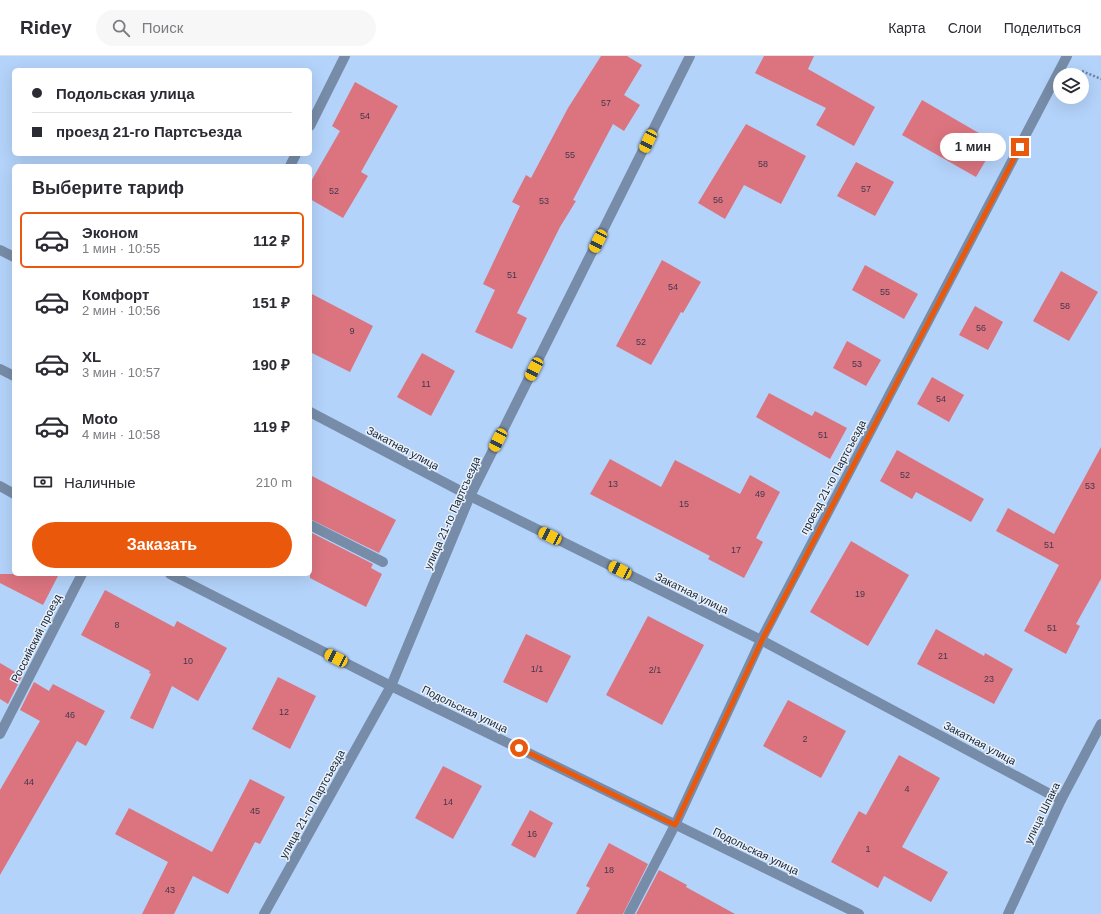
<!DOCTYPE html>
<html lang="ru">
<meta charset="utf-8">
<style>
body{margin:0;font-family:Helvetica,sans-serif;background:#f7f7f7;color:#2b2b33;height:100vh;display:flex;flex-direction:column;font-size:15px;white-space:nowrap}
*{box-sizing:border-box;margin:0}
p{font-size:13px;color:#7c7c81}
.icon{flex:none;width:22px;height:22px;fill:none;stroke:currentColor;stroke-width:2;stroke-linecap:round;stroke-linejoin:round}
.map{position:relative;flex:1;overflow:hidden}
.details{position:absolute;left:12px;top:108px;width:300px;height:412px;display:flex;flex-direction:column;background:#fff;border-radius:6px;box-shadow:0 4px 16px #0002}
.details>*{flex:none}
.hud{position:absolute;left:12px;top:12px;width:300px;height:88px;border-radius:6px;box-shadow:0 4px 16px #0002;display:grid;align-content:center;height:88px;padding:0 20px;background:#fff}
.buttons{position:absolute;left:1053px;top:12px;display:grid;gap:8px}
.buttons a{display:grid;place-items:center;width:36px;height:36px;border-radius:50%;background:#fff;box-shadow:0 4px 16px #0002;font-size:20px}
.end{position:absolute;width:18px;height:18px;margin:-9px;border:5px solid #ea580c;background:#fff;box-shadow:0 0 0 2px #fff}
.from{border-radius:50%}
.bubble{position:absolute;height:28px;border-radius:14px;background:#fff;box-shadow:0 4px 16px #0002;font-size:13px;font-weight:700;line-height:28px;text-align:center}
.car{position:absolute;width:12px;height:24px;margin:-12px -6px;border-radius:5px;box-shadow:0 0 3px 1px #0007;background:linear-gradient(#f5c518 24%,#345 0 40%,#f5c518 0 76%,#345 0 86%,#f5c518 0)}
.hud b{display:flex;align-items:center;gap:14px;height:38px;font-size:15px}
.hud b+b{border-top:1px solid #e1e1e2}
.hud i{width:10px;height:10px;background:#2b2b33}
ul{padding:0;list-style:none}
li{display:flex;align-items:center;gap:12px;height:56px;margin:0 8px 6px;padding:0 12px;border:2px solid transparent;border-radius:6px}
li div{flex:1}
li b{display:block;font-size:15px}
li em{font-style:normal;font-weight:700}
li.selected{border-color:#ea580c}
li>.icon{width:36px;height:36px;stroke-width:1.5}
h2{padding:0 20px;font-size:18px;line-height:48px}
.pay{display:flex;align-items:center;gap:10px;height:44px;padding:0 20px;font-size:15px}
.pay p{margin-inline-start:auto}
.button{display:flex;gap:8px;margin-top:auto;padding:8px 20px}
.button a{flex:1;height:46px;border-radius:24px;background:#ea580c;color:#fff;font-size:16px;font-weight:700;line-height:46px;text-align:center}
header{display:flex;align-items:center;gap:24px;box-sizing:border-box;height:56px;padding:0 20px;background:#fff;border-bottom:1px solid #e1e1e2}
header strong{font-size:19px}
nav{display:flex;gap:22px;margin-inline-start:auto;font-size:14px}
.search{width:280px;height:36px;background:#f7f7f7;display:flex;align-items:center;gap:10px;box-sizing:border-box;padding:0 14px;border-radius:22px;color:#7c7c81;font-size:15px}
.map>svg:first-child{display:block}
.building{fill:#db747f}
.lines{fill:none;stroke-linecap:round;stroke-linejoin:round}
.path{stroke:#6a84a4;stroke-width:2.5;stroke-dasharray:2 2;stroke-linecap:butt}
.service{stroke:#778ca8;stroke-width:10}
.minor{stroke:#778ca8;stroke-width:10}
.route{stroke:#ea580c;stroke-width:5}
.labels{text-anchor:middle;stroke-width:3;stroke-linejoin:round;paint-order:stroke}
.number-label{font-size:9px;fill:#42374d}
.street-label{font-size:11px;fill:#0f233c;stroke:#ecf1f8}
</style>
<header>
<strong>Ridey</strong>
<div class="search"><svg class="icon" aria-label="search" viewBox="0 0 24 24"><circle cx="10" cy="10" r="6"/><path d="M15 15l6 6"/></svg>Поиск</div>
<nav><a>Карта</a><a>Слои</a><a>Поделиться</a></nav>
</header>
<div class="map">
<svg width="1101" height="858" viewBox="0 0 1101 858">
<rect width="100%" height="100%" fill="#b4d3fa"/>
<g class="building">
<polygon points="601,0 627,0 642,9 624,39 640,49 624,75 613,68 573,144 576,145 560,171 517,257 527,262 512,293 475,276 495,234 483,228 520,150 512,146 526,119 531,122 568,52"/>
<polygon points="764,0 814,0 808,13 875,51 854,90 816,69 826,52 755,17"/>
<polygon points="355,26 398,50 361,116 368,120 343,162 310,143 310,127 340,75 332,70"/>
<polygon points="922,44 996,87 976,121 902,79"/>
<polygon points="746,68 806,100 781,148 744,129 725,163 698,147"/>
<polygon points="856,106 894,126 875,160 837,140"/>
<polygon points="662,204 701,226 683,257 681,256 651,309 616,290"/>
<polygon points="865,209 918,238 904,263 852,234"/>
<polygon points="1061,215 1098,236 1069,285 1033,265"/>
<polygon points="310,237 373,270 350,316 310,296"/>
<polygon points="975,250 1003,266 988,294 959,279"/>
<polygon points="847,285 881,304 866,330 833,312"/>
<polygon points="422,297 455,315 431,360 397,341"/>
<polygon points="932,321 964,339 949,366 917,348"/>
<polygon points="769,337 812,360 815,355 847,372 830,403 756,361"/>
<polygon points="1101,391 1101,523 1076,568 1080,570 1066,598 1024,575 1059,509 996,475 1008,452 1054,478"/>
<polygon points="897,394 984,443 971,466 916,436 912,443 880,425"/>
<polygon points="610,403 661,431 675,404 740,438 750,419 780,436 756,482 763,486 744,522 708,503 710,500 590,438"/>
<polygon points="310,419 396,464 379,497 310,463"/>
<polygon points="310,476 373,508 371,512 382,518 366,551 310,522"/>
<polygon points="851,485 909,519 868,590 810,556"/>
<polygon points="0,518 59,518 43,549 0,527"/>
<polygon points="105,534 174,571 177,565 227,592 198,645 172,630 153,673 130,662 151,618 149,617 150,615 81,579"/>
<polygon points="648,560 704,589 662,669 606,639"/>
<polygon points="936,573 984,600 985,597 1013,613 994,648 917,608"/>
<polygon points="526,578 571,600 547,647 503,626"/>
<polygon points="0,607 22,620 8,648 0,643"/>
<polygon points="278,621 316,640 290,693 252,673"/>
<polygon points="34,626 49,635 53,628 105,655 86,690 77,685 0,819 0,734 40,665 20,654"/>
<polygon points="788,644 846,675 821,722 763,690"/>
<polygon points="899,699 940,722 902,791 948,816 931,846 884,820 878,832 831,806 859,755 866,759"/>
<polygon points="443,710 482,730 453,783 415,762"/>
<polygon points="250,723 285,741 260,788 255,786 228,838 193,820 174,858 142,858 168,806 115,778 129,752 212,796"/>
<polygon points="530,754 553,767 535,802 511,789"/>
<polygon points="609,787 648,808 623,858 576,858 590,832 586,830"/>
<polygon points="659,814 687,829 686,831 735,858 636,858"/>
</g>
<g class="lines">
<polyline class="path" points="1082,15 1101,23"/>
<g class="service">
<polyline points="0,313 14,320"/>
<polyline points="310,469 383,506"/>
</g>
<g class="minor">
<polyline points="310,70 345,0"/>
<polyline points="290,110 296,98"/>
<polyline points="0,194 14,201"/>
<polyline points="310,356 470,440 761,584 1061,744"/>
<polyline points="0,430 14,438"/>
<polyline points="170,518 391,630 859,858"/>
<polyline points="0,678 82,518"/>
<polyline points="264,858 391,630 470,440 690,0"/>
<polyline points="629,858 675,769 761,584 1067,0"/>
<polyline points="1008,858 1061,744 1101,668"/>
</g>
</g>
<g class="lines">
<polyline class="route" points="519,692 675,769 762,584 1020,91"/>
</g>
<g class="labels">
<g class="number-label">
<text x="606" y="50">57</text>
<text x="365" y="63">54</text>
<text x="570" y="102">55</text>
<text x="763" y="111">58</text>
<text x="866" y="136">57</text>
<text x="334" y="138">52</text>
<text x="718" y="147">56</text>
<text x="544" y="148">53</text>
<text x="512" y="222">51</text>
<text x="673" y="234">54</text>
<text x="885" y="239">55</text>
<text x="1065" y="253">58</text>
<text x="981" y="275">56</text>
<text x="352" y="278">9</text>
<text x="641" y="289">52</text>
<text x="857" y="311">53</text>
<text x="426" y="331">11</text>
<text x="941" y="346">54</text>
<text x="823" y="382">51</text>
<text x="905" y="422">52</text>
<text x="613" y="431">13</text>
<text x="1090" y="433">53</text>
<text x="760" y="441">49</text>
<text x="684" y="451">15</text>
<text x="1049" y="492">51</text>
<text x="736" y="497">17</text>
<text x="860" y="541">19</text>
<text x="117" y="572">8</text>
<text x="1052" y="575">51</text>
<text x="943" y="603">21</text>
<text x="188" y="608">10</text>
<text x="537" y="616">1/1</text>
<text x="655" y="617">2/1</text>
<text x="989" y="626">23</text>
<text x="284" y="659">12</text>
<text x="70" y="662">46</text>
<text x="805" y="686">2</text>
<text x="29" y="729">44</text>
<text x="907" y="736">4</text>
<text x="448" y="749">14</text>
<text x="255" y="758">45</text>
<text x="532" y="781">16</text>
<text x="868" y="796">1</text>
<text x="609" y="817">18</text>
<text x="170" y="837">43</text>
</g>
<g class="street-label">
<text transform="translate(403 392) rotate(28)" y="4">Закатная улица</text>
<text transform="translate(833 421) rotate(-62)" y="4">проезд 21-го Партсъезда</text>
<text transform="translate(452 457) rotate(-66)" y="4">улица 21-го Партсъезда</text>
<text transform="translate(692 537) rotate(26)" y="4">Закатная улица</text>
<text transform="translate(36 582) rotate(-63)" y="4">Российский проезд</text>
<text transform="translate(465 653) rotate(26)" y="4">Подольская улица</text>
<text transform="translate(980 687) rotate(28)" y="4">Закатная улица</text>
<text transform="translate(312 748) rotate(-61)" y="4">улица 21-го Партсъезда</text>
<text transform="translate(1042 757) rotate(-64)" y="4">улица Шпака</text>
<text transform="translate(756 795) rotate(26)" y="4">Подольская улица</text>
</g>
</g>
</svg>
<div class="buttons">
<a><svg class="icon" aria-label="layers" viewBox="0 0 24 24"><path d="M12 4l9 5-9 5-9-5zM3 14l9 5 9-5"/></svg></a>
</div>
<i class="end from" style="left:519px;top:692px"></i>
<i class="end" style="left:1020px;top:91px"></i>
<div class="bubble" style="left:940px;top:77px;width:66px">1 мин</div>
<i class="car" style="left:648px;top:85px;rotate:206deg"></i>
<i class="car" style="left:598px;top:185px;rotate:207deg"></i>
<i class="car" style="left:534px;top:313px;rotate:207deg"></i>
<i class="car" style="left:498px;top:384px;rotate:207deg"></i>
<i class="car" style="left:550px;top:480px;rotate:296deg"></i>
<i class="car" style="left:620px;top:514px;rotate:296deg"></i>
<i class="car" style="left:336px;top:602px;rotate:297deg"></i>
<div class="hud">
<b><i class="from"></i>Подольская улица</b>
<b><i></i>проезд 21-го Партсъезда</b>
</div>
<section class="details">
<h2>Выберите тариф</h2>
<ul>
<li class="selected"><svg class="icon" aria-label="car" viewBox="0 0 24 24"><path d="M5 17H2v-5l4-1 3-4h7l3 4 3 1v5h-3M9 17h6M6 11h13"/><circle cx="7" cy="17" r="2"/><circle cx="17" cy="17" r="2"/></svg><div><b>Эконом</b><p>1 мин · 10:55</p></div><em>112 ₽</em></li>
<li><svg class="icon" aria-label="car" viewBox="0 0 24 24"><path d="M5 17H2v-5l4-1 3-4h7l3 4 3 1v5h-3M9 17h6M6 11h13"/><circle cx="7" cy="17" r="2"/><circle cx="17" cy="17" r="2"/></svg><div><b>Комфорт</b><p>2 мин · 10:56</p></div><em>151 ₽</em></li>
<li><svg class="icon" aria-label="car" viewBox="0 0 24 24"><path d="M5 17H2v-5l4-1 3-4h7l3 4 3 1v5h-3M9 17h6M6 11h13"/><circle cx="7" cy="17" r="2"/><circle cx="17" cy="17" r="2"/></svg><div><b>XL</b><p>3 мин · 10:57</p></div><em>190 ₽</em></li>
<li><svg class="icon" aria-label="car" viewBox="0 0 24 24"><path d="M5 17H2v-5l4-1 3-4h7l3 4 3 1v5h-3M9 17h6M6 11h13"/><circle cx="7" cy="17" r="2"/><circle cx="17" cy="17" r="2"/></svg><div><b>Moto</b><p>4 мин · 10:58</p></div><em>119 ₽</em></li>
</ul>
<div class="pay"><svg class="icon" aria-label="cash" viewBox="0 0 24 24"><path d="M3 7h18v10H3z"/><circle cx="12" cy="12" r="2"/></svg>Наличные<p>210 m</p></div>
<div class="button"><a>Заказать</a></div>
</section>
</div>
